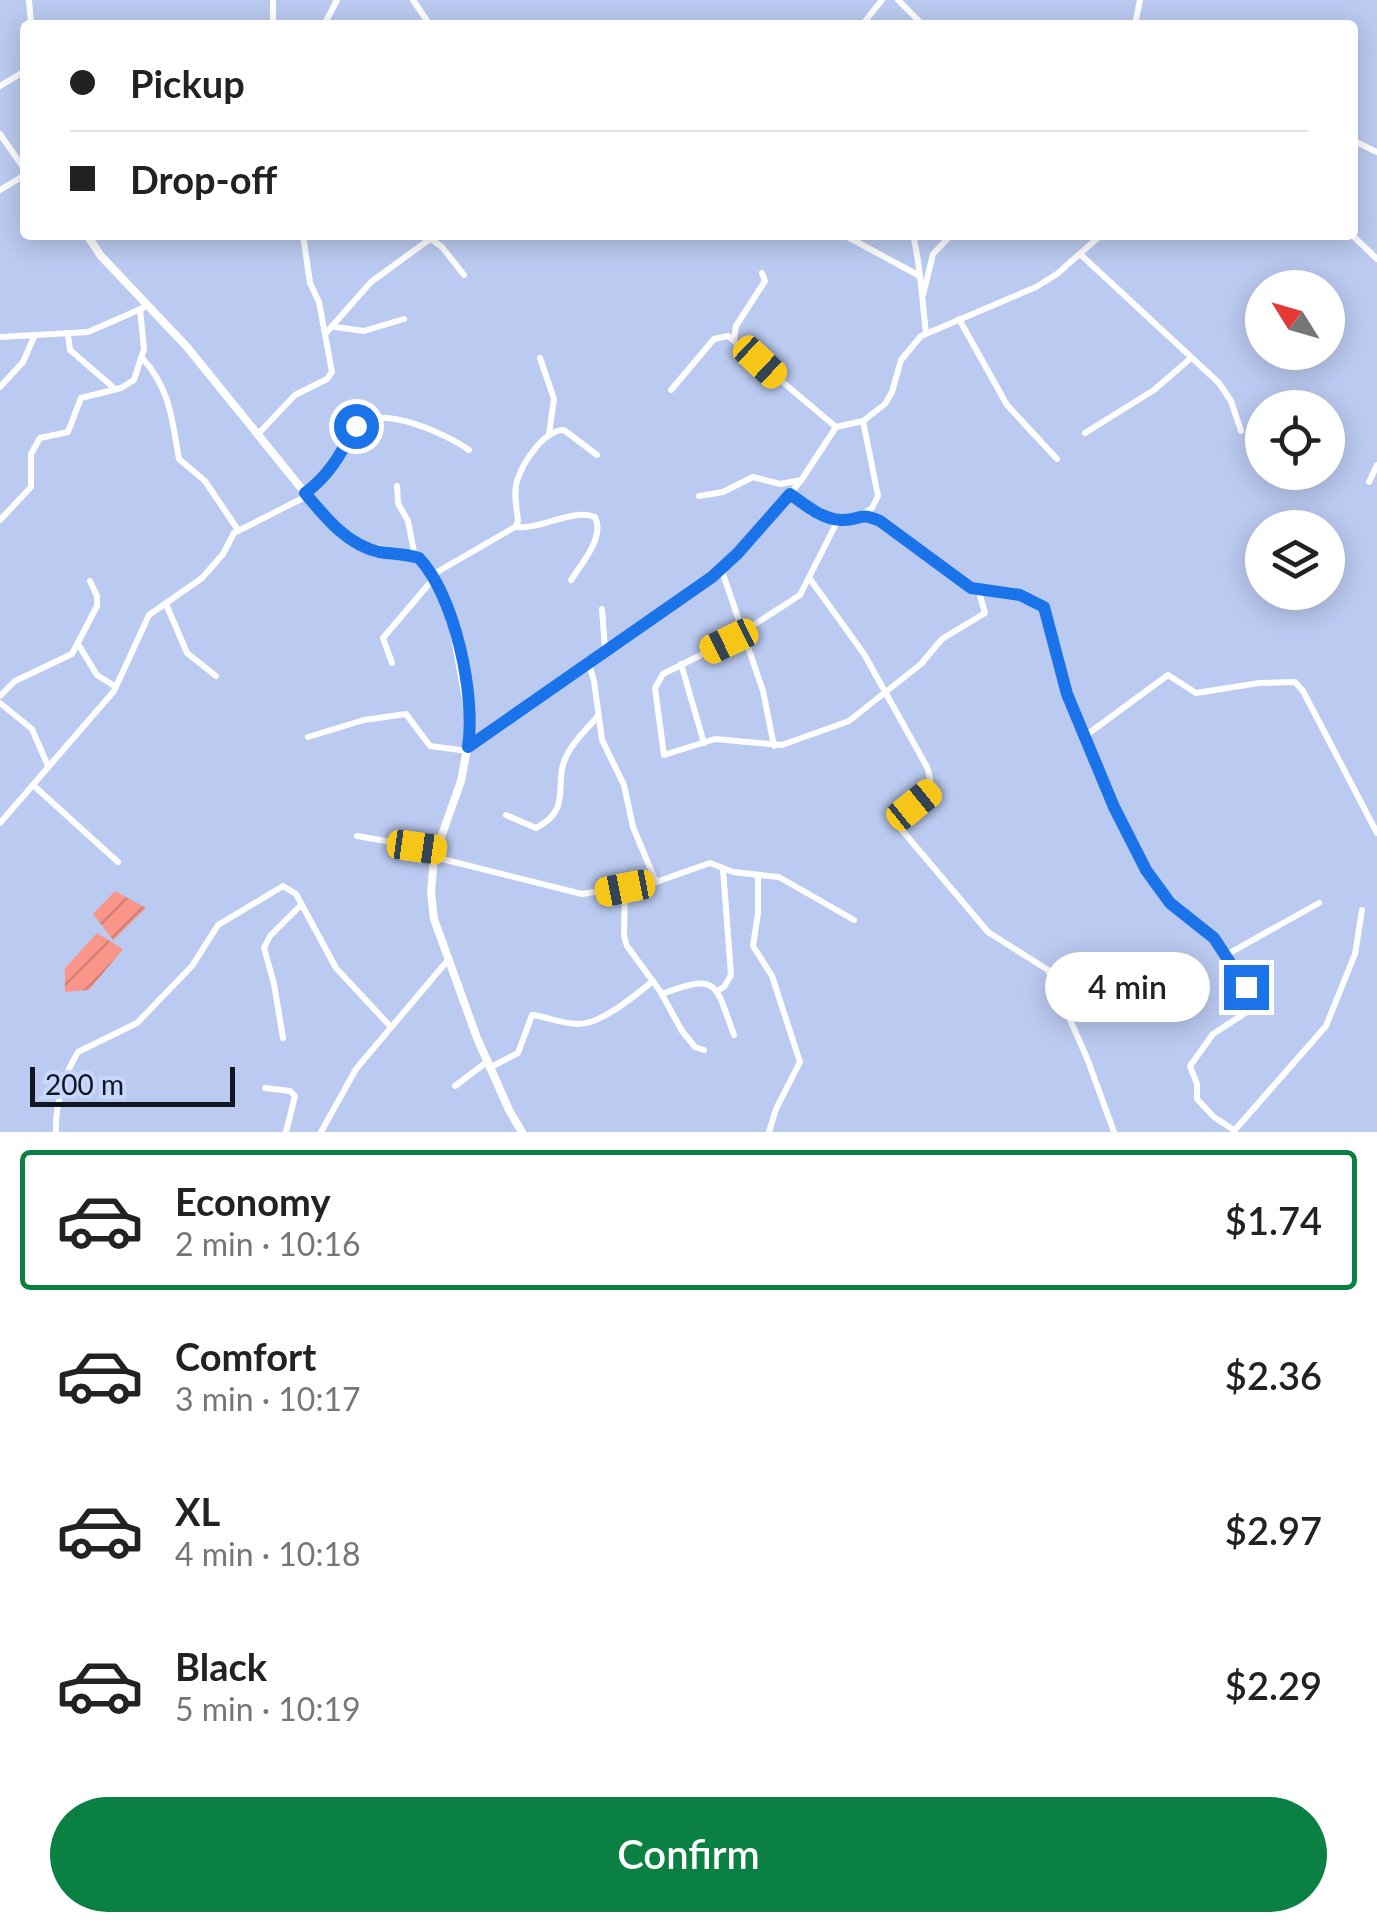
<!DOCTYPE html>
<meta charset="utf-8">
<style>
body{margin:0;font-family:Lato,sans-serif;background:#f6f6f6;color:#222;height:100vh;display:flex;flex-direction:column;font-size:38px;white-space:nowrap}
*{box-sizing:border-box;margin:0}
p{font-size:32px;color:#767676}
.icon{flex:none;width:55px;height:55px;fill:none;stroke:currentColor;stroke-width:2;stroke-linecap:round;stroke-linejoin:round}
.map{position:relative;height:1132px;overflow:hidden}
.panel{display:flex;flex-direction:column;background:#fff;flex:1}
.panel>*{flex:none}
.banner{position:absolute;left:20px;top:20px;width:1338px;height:220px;border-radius:10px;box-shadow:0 5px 25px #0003;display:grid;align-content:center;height:220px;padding:0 50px;background:#fff}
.needle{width:65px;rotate:307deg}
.tools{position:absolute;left:1245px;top:270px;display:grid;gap:20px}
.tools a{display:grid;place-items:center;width:100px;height:100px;border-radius:50%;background:#fff;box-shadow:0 5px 25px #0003;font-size:50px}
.scale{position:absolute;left:30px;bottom:25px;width:205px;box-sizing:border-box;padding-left:10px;border:5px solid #111623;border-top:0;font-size:28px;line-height:35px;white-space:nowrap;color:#111623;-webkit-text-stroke:8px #c7d7fd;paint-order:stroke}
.end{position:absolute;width:45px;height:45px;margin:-22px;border:12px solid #1a73e8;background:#fff;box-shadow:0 0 0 5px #fff}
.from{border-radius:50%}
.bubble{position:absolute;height:70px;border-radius:35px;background:#fff;box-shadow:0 5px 25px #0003;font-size:32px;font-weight:600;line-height:70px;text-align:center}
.car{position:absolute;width:30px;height:60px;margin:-30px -15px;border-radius:12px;box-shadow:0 0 8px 2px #0007;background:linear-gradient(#f5c518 24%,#345 0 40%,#f5c518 0 76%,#345 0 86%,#f5c518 0)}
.banner b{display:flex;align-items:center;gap:35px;height:95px;font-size:38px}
.banner b+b{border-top:2px solid #e0e0e0}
.banner i{width:25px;height:25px;background:#222}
ul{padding:18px 0 0;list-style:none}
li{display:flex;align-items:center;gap:30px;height:140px;margin:0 20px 15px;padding:0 30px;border:5px solid transparent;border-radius:10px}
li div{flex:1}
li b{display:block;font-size:38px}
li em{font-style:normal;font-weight:600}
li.active{border-color:#0b8043}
li>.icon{width:90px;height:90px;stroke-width:1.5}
.cta{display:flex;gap:20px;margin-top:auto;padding:20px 50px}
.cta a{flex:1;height:115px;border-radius:60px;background:#0b8043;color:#fff;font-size:40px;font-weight:600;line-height:115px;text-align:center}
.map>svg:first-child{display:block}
.garden{fill:url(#garden-furrows)}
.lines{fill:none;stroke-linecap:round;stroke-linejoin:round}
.minor{stroke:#fff;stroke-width:6}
.tertiary{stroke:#fff;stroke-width:8}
.route{stroke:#1a73e8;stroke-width:12}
</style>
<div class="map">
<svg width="1377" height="1132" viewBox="0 0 1377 1132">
<defs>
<pattern id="garden-furrows" width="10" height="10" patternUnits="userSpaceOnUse" patternTransform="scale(2.5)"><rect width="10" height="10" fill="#f99589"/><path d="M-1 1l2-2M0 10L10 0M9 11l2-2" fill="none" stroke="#d48076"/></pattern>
</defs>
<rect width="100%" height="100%" fill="#bacaf0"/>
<g class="garden">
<polygon points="115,891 146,908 113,940 93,914"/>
<polygon points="97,933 123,949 89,990 65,992 65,968"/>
</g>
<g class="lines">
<g class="minor">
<polyline points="29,0 31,25"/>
<polyline points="273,0 273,25"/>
<polyline points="413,0 430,25"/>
<polyline points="898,0 923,25"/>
<polyline points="324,25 337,0"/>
<polyline points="862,25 882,0"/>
<polyline points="1135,25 1140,0"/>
<polyline points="0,86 25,71"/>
<polyline points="0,134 25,170"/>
<polyline points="1352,140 1377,152"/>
<polyline points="0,190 25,175"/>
<polyline points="425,235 442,247 464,275"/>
<polyline points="844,235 918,275"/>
<path d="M913,235C921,267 922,300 926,333"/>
<polyline points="1352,235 1377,259"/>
<polyline points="1080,254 1219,383 1231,401 1241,431"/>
<polyline points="923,295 933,254 951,235"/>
<polyline points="959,319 1007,405 1057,459"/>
<polyline points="335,327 364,331 404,319"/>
<polyline points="326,333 371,282 430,239"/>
<polyline points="68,335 70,350 114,388"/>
<polyline points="0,337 88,332 143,308"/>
<polyline points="734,339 736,326 765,281 762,273"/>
<polyline points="540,358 554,399 549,434"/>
<path d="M143,359C171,390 172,421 179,459L205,481L238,530"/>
<polyline points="0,387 23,362 34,337"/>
<polyline points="671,390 714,339 728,336 836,427"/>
<polyline points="863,421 878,496 872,508 863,514"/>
<polyline points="259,433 295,395 327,379 332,372 319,302 310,283 303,235"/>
<polyline points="1085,433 1154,390 1191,358"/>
<polyline points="1369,482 1377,465"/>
<polyline points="397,486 398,503 408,521 415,557"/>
<path d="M305,493C320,482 333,469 343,453C348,444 350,432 358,425C383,404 446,434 469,450"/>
<path d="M790,494C804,505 822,519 841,520C861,521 856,511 880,521L971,588L1020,595L1044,607L1065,688L1129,837L1146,870L1170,903L1208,931L1222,947L1246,987L1250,1010L1213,1034L1190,1066L1197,1084V1099L1214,1117L1234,1130"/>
<polyline points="699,496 723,492 753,477 780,484 801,480"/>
<polyline points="0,520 31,487 31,454 40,438 68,432 81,398 121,388 134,380 144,349 140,309"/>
<polyline points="838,520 800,595 729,641 663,674 655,688 664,755 715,739 782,745 849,721 921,664 942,639 985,613 979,592"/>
<path d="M515,527C542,530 571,508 595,517C605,537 582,563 571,580"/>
<polyline points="721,568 763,691 774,746"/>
<path d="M432,575L515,527L518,521C517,509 513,493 517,481C523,462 544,430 564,430L597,455"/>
<path d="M810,579L864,654L927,767C937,796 923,796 903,815L901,829L988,932L1048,970L1087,1058L1114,1132"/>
<polyline points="166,604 187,653 216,676"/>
<polyline points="602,609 605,650"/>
<polyline points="78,644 97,675 116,687"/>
<polyline points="392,663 383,638 434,578"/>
<polyline points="589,664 594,681 602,740 624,785 633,827 656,882"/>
<polyline points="681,664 704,743"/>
<polyline points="0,696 15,681 72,654 97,606 97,596 90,581"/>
<polyline points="0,703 32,729 48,766"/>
<polyline points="1085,736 1168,675 1196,693 1259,683 1295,682 1303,691 1377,833"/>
<polyline points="308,737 364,720 406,714 430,746 468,751"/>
<polyline points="468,747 712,577 773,515 802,479 836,427 863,421 885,404 892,392 901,360 921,336 1036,287 1057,274 1101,235"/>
<polyline points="33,785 118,862"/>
<path d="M506,815L536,828C575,808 551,782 568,753C575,739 588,728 598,716"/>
<polyline points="0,823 114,691 149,615 202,578 223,554 234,533 307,496"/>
<polyline points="357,836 437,850"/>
<polyline points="434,857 582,894 656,882 710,863 733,872 779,877 854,920"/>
<polyline points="758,875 758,913 753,946 772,976 800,1062 776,1109 769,1132"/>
<polyline points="625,888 624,936 627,946 660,991 682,1031 695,1047 704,1050"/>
<polyline points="1226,955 1319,903"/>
<polyline points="717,991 724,987 731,975 723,869"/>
<path d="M662,994C719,972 715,984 734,1035"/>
<polyline points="283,1038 274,984 264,948 270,936 301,905"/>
<path d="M491,1067L518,1053L532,1015C548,1017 563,1024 579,1024C601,1024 636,995 653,981"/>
<polyline points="455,1086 488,1061"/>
<polyline points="265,1088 290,1091 295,1096 286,1132"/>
<polyline points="1234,1131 1326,1026 1355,954 1362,910"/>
<path d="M56,1132C55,1105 64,1075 78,1052L137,1023L192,966L218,925L283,886L296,894L336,968L390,1026"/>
<polyline points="321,1132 356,1069 448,960"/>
</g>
<polyline class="tertiary" points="87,235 101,256 187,347 327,520 364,546 419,558 434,578 450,610 471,728 461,781 434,857 431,892 434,919 477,1038 510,1112 522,1132"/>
</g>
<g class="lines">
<path class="route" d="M356,426C341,453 330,475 305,493C325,517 347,545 379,552C392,554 406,554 419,558C455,597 476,695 468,747L712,577L738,553L790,494C805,505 822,519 841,520C861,521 857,511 880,521L971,588L1020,595L1044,607L1067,694L1114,807L1146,870L1170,903L1214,938L1246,987"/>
</g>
</svg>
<div class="tools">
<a><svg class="needle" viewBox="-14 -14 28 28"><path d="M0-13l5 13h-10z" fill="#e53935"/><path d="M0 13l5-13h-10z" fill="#767676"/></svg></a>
<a><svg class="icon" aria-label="locate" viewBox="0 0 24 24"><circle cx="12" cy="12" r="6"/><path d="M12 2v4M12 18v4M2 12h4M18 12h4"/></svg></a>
<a><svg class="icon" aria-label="layers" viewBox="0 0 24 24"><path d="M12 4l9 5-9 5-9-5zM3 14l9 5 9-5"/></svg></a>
</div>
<div class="scale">200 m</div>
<i class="end from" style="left:356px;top:426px"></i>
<i class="end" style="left:1246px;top:987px"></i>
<div class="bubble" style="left:1045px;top:952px;width:165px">4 min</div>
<i class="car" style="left:760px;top:362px;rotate:133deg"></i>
<i class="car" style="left:729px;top:641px;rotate:244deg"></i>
<i class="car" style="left:914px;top:805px;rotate:51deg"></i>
<i class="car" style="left:417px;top:847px;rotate:98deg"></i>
<i class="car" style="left:625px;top:888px;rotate:259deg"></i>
<div class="banner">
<b><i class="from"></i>Pickup</b>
<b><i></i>Drop-off</b>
</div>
</div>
<section class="panel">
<ul>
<li class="active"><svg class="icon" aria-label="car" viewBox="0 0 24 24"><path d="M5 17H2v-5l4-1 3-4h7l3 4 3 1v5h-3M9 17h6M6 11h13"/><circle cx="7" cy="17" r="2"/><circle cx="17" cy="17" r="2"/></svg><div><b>Economy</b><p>2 min · 10:16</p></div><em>$1.74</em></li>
<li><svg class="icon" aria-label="car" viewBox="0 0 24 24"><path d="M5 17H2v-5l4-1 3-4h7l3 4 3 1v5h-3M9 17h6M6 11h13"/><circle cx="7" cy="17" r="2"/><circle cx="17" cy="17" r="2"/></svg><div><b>Comfort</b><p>3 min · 10:17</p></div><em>$2.36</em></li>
<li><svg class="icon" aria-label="car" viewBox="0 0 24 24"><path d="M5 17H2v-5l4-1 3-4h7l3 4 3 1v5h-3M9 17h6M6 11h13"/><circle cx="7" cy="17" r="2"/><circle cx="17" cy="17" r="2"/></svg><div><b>XL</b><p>4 min · 10:18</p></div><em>$2.97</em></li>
<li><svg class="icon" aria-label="car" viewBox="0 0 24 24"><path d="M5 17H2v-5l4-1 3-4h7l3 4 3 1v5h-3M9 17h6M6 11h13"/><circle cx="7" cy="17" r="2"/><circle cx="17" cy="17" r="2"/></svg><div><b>Black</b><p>5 min · 10:19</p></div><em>$2.29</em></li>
</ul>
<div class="cta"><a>Confirm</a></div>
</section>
